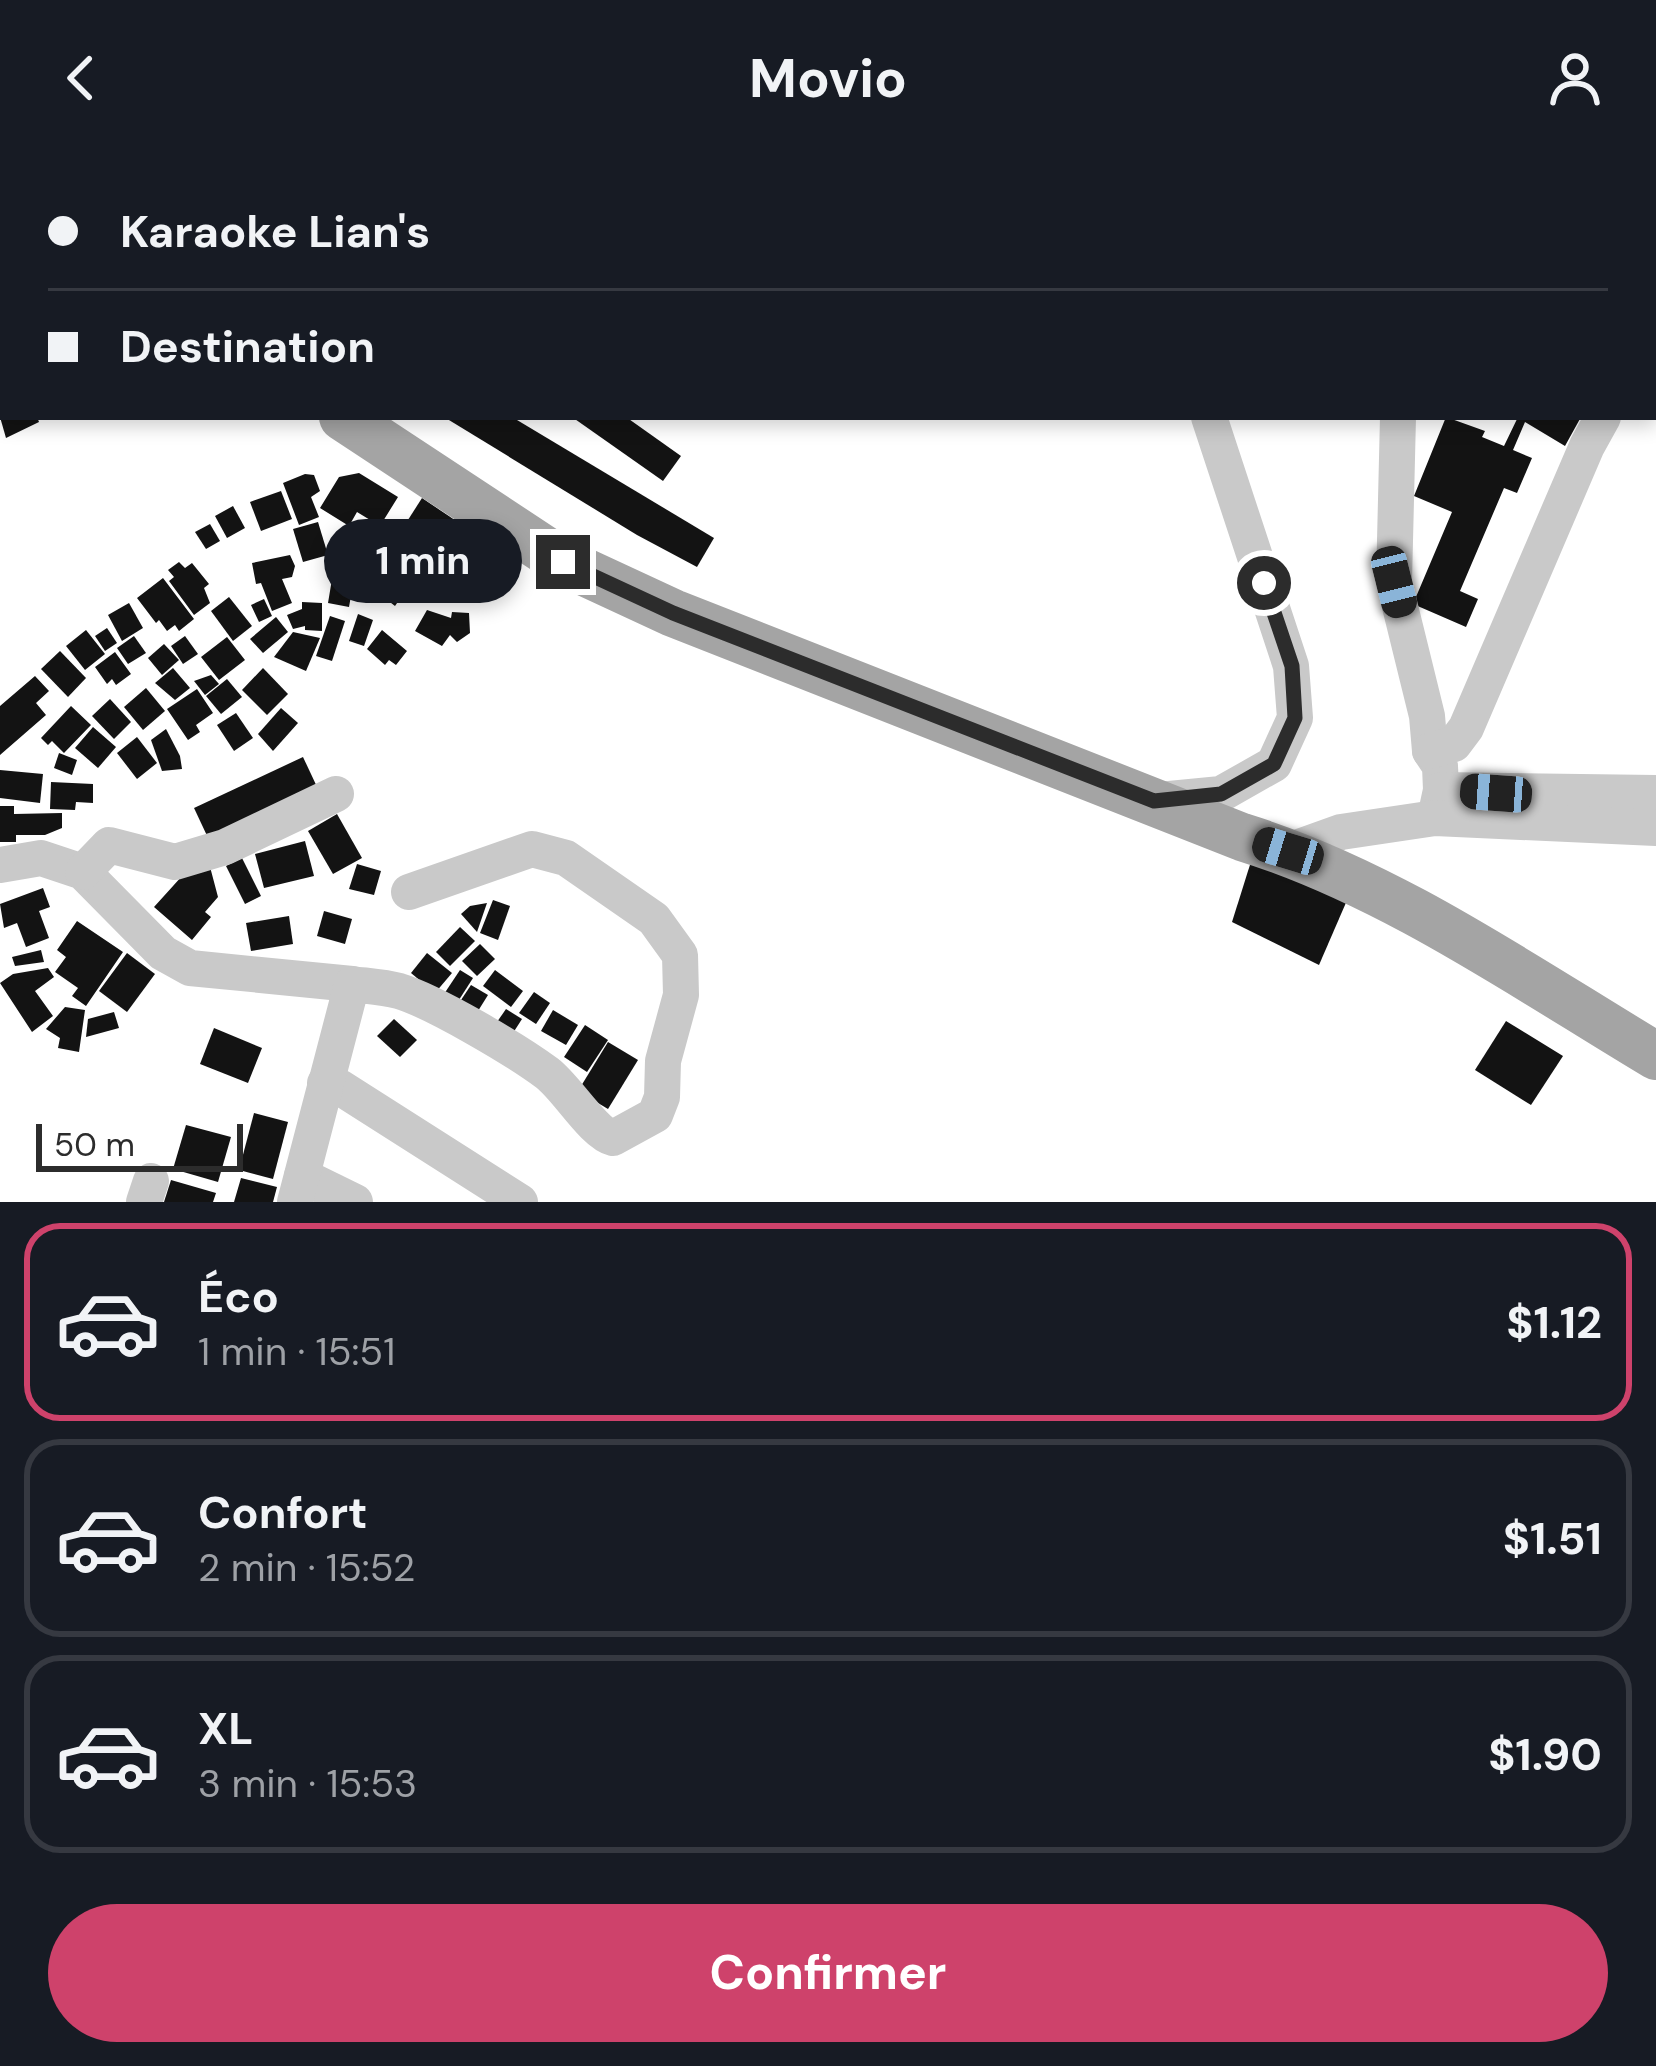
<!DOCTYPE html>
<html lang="fr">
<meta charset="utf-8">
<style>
body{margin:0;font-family:"DM Sans",sans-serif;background:#20242c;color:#f1f3f6;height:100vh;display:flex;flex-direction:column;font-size:45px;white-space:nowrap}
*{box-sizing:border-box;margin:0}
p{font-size:39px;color:#9ea1a6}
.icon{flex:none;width:66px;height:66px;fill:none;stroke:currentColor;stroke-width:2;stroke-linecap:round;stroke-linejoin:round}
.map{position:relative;height:1046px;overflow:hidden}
.drawer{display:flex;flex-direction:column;background:#171b24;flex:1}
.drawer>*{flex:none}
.banner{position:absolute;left:0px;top:0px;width:1656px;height:264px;box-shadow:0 6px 18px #0003;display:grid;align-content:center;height:264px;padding:0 48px;background:#171b24}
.scale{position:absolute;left:36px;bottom:30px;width:207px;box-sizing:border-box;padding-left:12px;border:6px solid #2c2c2c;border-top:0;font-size:33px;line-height:42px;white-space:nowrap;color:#2c2c2c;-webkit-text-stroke:9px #fff;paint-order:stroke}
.end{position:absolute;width:54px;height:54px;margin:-27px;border:15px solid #2c2c2c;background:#fff;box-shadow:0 0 0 6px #fff}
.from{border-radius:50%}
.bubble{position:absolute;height:84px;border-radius:42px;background:#171b24;box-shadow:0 6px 18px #0003;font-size:39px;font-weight:700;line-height:84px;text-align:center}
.car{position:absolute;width:36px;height:72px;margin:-36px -18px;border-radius:15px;box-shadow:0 0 9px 3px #0007;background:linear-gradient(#222 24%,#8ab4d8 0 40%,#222 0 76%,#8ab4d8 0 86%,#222 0)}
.banner b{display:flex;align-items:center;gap:42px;height:114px;font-size:45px}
.banner b+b{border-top:3px solid #363941}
.banner i{width:30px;height:30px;background:#f1f3f6}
ul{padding:21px 0 0;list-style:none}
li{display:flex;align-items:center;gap:36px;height:198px;margin:0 24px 18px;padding:0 24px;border:6px solid #363941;border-radius:36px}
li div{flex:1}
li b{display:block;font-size:45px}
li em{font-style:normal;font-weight:700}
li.active{border-color:#ce426b}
li>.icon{width:108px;height:108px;stroke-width:1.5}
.primary-button{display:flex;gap:24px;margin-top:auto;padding:24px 48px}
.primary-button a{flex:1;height:138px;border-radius:72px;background:#ce426b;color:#fff;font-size:48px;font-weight:700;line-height:138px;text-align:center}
header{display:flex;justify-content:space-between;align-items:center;height:156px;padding:0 48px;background:#171b24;font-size:54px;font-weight:700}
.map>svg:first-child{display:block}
.building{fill:#131313}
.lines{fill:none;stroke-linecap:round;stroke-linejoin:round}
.minor{stroke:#c9c9c9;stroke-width:36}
.major{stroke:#a4a4a4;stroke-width:48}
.route{stroke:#2c2c2c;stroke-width:15}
</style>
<header><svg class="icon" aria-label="back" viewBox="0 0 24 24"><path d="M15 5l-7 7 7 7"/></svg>Movio<svg class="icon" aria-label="person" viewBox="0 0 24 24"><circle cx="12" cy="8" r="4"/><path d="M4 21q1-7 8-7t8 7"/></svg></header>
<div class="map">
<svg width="1656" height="1046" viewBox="0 0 1656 1046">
<rect width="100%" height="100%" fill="#fff"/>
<g class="building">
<polygon points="0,261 37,261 39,266 6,282"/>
<polygon points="444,261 512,261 714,382 697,411 637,379"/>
<polygon points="572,261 626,261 681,300 663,325"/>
<polygon points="1446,261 1485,275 1482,281 1504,290 1518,261 1581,261 1565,290 1525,266 1513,294 1532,302 1517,337 1504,332 1460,435 1478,443 1466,471 1413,448 1452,356 1414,340"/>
<polygon points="359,317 398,341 380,370 357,356 349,370 320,352 339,321"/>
<polygon points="305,318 314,319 320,335 311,341 319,361 299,369 283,327"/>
<polygon points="281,335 292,363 261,375 250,346"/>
<polygon points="422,342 510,401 487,436 399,378"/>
<polygon points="233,350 245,372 227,382 215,360"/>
<polygon points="318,366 328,399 303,406 293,373"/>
<polygon points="210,368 220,385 206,393 195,376"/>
<polygon points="336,377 376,385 382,390 372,404 333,396"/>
<polygon points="415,393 446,414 426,443 396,422"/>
<polygon points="290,399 295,410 292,421 282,423 292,447 272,455 261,427 256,428 252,407"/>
<polygon points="348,404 367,407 362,436 352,434 349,451 328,447 333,417 345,419"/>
<polygon points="179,406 185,412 192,407 209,428 204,432 210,447 194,459 169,425 174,421 168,414"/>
<polygon points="382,420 404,437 395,450 373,433"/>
<polygon points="163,422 194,463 179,475 175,469 167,475 159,464 156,467 137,442"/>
<polygon points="229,441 252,470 233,485 211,455"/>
<polygon points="264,443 272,460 259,466 251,449"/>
<polygon points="302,446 322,447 322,475 305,474 305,470 293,473 287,459 302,453"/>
<polygon points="129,447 143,472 122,485 108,459"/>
<polygon points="427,454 451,462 452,456 469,457 470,477 457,486 450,479 442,490 415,475"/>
<polygon points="358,458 373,464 364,490 349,485"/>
<polygon points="330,460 345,465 332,505 316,500"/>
<polygon points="276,461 288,476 263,497 250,483"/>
<polygon points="107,472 117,487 105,495 95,480"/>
<polygon points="86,474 105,498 85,514 66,490"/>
<polygon points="382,474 407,495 396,509 389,504 385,509 367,493"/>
<polygon points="293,476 320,482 306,515 274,501"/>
<polygon points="134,480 146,497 128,508 117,492"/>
<polygon points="185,480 198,498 183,508 171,490"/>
<polygon points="227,481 245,504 219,524 201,501"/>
<polygon points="164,488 179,504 162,519 148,502"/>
<polygon points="60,495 86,522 68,541 41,513"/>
<polygon points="115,496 131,518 116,529 112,523 107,528 95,511"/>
<polygon points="173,512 190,532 175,544 155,527"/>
<polygon points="263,512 288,538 267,559 242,534"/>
<polygon points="211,519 219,528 205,539 194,525"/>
<polygon points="35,520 49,535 36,547 46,559 0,599 0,550"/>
<polygon points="227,523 242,541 221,558 206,540"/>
<polygon points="146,532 165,555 143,574 124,551"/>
<polygon points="197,533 213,557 196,569 200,576 188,584 167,553"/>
<polygon points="110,543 131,566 114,583 92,560"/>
<polygon points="71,550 91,569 64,597 52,585 48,589 41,582"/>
<polygon points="281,552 298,567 273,595 258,578"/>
<polygon points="236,557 253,582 234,595 217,569"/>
<polygon points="93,571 116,591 98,612 75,592"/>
<polygon points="166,573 180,600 182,613 162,615 151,584"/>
<polygon points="137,581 157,607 137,623 117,597"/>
<polygon points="59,597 77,604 72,619 54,612"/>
<polygon points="303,601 318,633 209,684 194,652"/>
<polygon points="0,614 43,618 40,647 0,642"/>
<polygon points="51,626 93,628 93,647 76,646 75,654 50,653"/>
<polygon points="0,650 14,650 14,658 62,657 62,672 45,679 16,679 16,686 0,686"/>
<polygon points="337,658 362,702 333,718 308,675"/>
<polygon points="305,685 314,720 264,732 255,698"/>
<polygon points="1254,696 1348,742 1319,809 1232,766"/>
<polygon points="242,702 261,740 245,748 226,710"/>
<polygon points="209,707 218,741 205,756 211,761 192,784 154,751 192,709"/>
<polygon points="357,708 381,715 374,739 349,733"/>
<polygon points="43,732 50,751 39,755 49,782 26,791 17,767 4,772 0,748"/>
<polygon points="493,744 510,750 498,784 480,777"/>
<polygon points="487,747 477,776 461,758 470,750"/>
<polygon points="324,755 352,763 345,788 317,780"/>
<polygon points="289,760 293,788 251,795 246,767"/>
<polygon points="77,765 123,796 86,850 72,840 78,832 55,816 66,801 57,794"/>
<polygon points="460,771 475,785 450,810 436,796"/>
<polygon points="480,788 495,803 477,820 462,805"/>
<polygon points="41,794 44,806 15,810 12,801"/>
<polygon points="127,797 155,818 127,856 99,835"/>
<polygon points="427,797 452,817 435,837 411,817"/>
<polygon points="48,812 54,821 35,835 53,860 32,876 0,827 13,818"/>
<polygon points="460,814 473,822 457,847 444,838"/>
<polygon points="495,814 523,835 511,851 483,830"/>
<polygon points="471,829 488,839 478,855 461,844"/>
<polygon points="534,836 550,847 536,868 519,857"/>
<polygon points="65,851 85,854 79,896 58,892 60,882 46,873"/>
<polygon points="506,853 522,863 513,877 497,866"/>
<polygon points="553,854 578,869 566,889 541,875"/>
<polygon points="114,856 119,872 86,881 88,863"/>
<polygon points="394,863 417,884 400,901 377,880"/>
<polygon points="1506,865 1563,900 1531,949 1475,914"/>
<polygon points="585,869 608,884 587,916 564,901"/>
<polygon points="214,872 262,892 248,927 200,908"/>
<polygon points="608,886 638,904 608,953 578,935"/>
<polygon points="254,957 288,966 273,1023 239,1014"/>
<polygon points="186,969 231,981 218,1026 173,1013"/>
<polygon points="241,1022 277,1031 273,1046 234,1046"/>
<polygon points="171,1024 216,1037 213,1046 164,1046"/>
</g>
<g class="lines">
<g class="minor">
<polyline points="499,3 500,0"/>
<polyline points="1159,3 1160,0"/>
<polyline points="1653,171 1656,165"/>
<polyline points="1398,261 1394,426 1427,560 1430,595 1440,610 1441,634 1435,662"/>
<polyline points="1430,595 1454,588 1466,572 1587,290 1603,261"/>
<polyline points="1441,634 1656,637"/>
<polyline points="1159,644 1221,638 1274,608 1295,562 1291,510 1209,261"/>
<polyline points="1288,695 1341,676 1435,662 1656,672"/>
<polyline points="0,709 41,702 83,716 163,797 190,812 352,828"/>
<polyline points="83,716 109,689 175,706 225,691 336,638"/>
<polyline points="325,927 341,932 520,1046"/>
<polyline points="302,1020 355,1046"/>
<polyline points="144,1046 151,1025"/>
<path d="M295,1046L352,828C367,830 384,831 399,835C435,846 516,894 547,917C567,932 593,977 613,982L655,959L662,941L663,905L681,839L680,799L654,763L566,702L532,693L409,736"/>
</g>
<g class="major">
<polyline points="0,147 3,146"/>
<path d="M343,261L563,406L673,457L1242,681C1390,727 1524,821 1656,900"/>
</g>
</g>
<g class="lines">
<polyline class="route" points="563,406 673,457 1154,645 1221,638 1274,608 1295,562 1292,510 1264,427"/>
</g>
</svg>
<div class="scale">50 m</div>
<i class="end from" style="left:1264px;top:427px"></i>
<i class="end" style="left:563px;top:406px"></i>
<div class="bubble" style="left:324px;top:363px;width:198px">1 min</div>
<i class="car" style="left:1394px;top:426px;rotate:166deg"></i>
<i class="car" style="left:1496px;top:637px;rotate:274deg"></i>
<i class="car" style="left:1288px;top:695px;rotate:287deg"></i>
<div class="banner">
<b><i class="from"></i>Karaoke Lian's</b>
<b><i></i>Destination</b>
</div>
</div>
<section class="drawer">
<ul>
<li class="active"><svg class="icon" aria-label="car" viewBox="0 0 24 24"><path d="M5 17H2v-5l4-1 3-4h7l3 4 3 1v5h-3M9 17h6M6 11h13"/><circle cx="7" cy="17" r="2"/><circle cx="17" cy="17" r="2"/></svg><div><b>Éco</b><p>1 min · 15:51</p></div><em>$1.12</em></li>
<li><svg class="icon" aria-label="car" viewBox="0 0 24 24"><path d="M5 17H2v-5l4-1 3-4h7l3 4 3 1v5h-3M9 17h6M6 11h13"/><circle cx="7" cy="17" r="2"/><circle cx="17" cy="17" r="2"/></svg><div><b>Confort</b><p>2 min · 15:52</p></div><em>$1.51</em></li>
<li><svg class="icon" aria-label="car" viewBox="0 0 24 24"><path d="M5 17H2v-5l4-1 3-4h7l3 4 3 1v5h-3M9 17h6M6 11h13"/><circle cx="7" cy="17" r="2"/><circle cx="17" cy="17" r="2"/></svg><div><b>XL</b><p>3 min · 15:53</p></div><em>$1.90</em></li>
</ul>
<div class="primary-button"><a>Confirmer</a></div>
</section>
